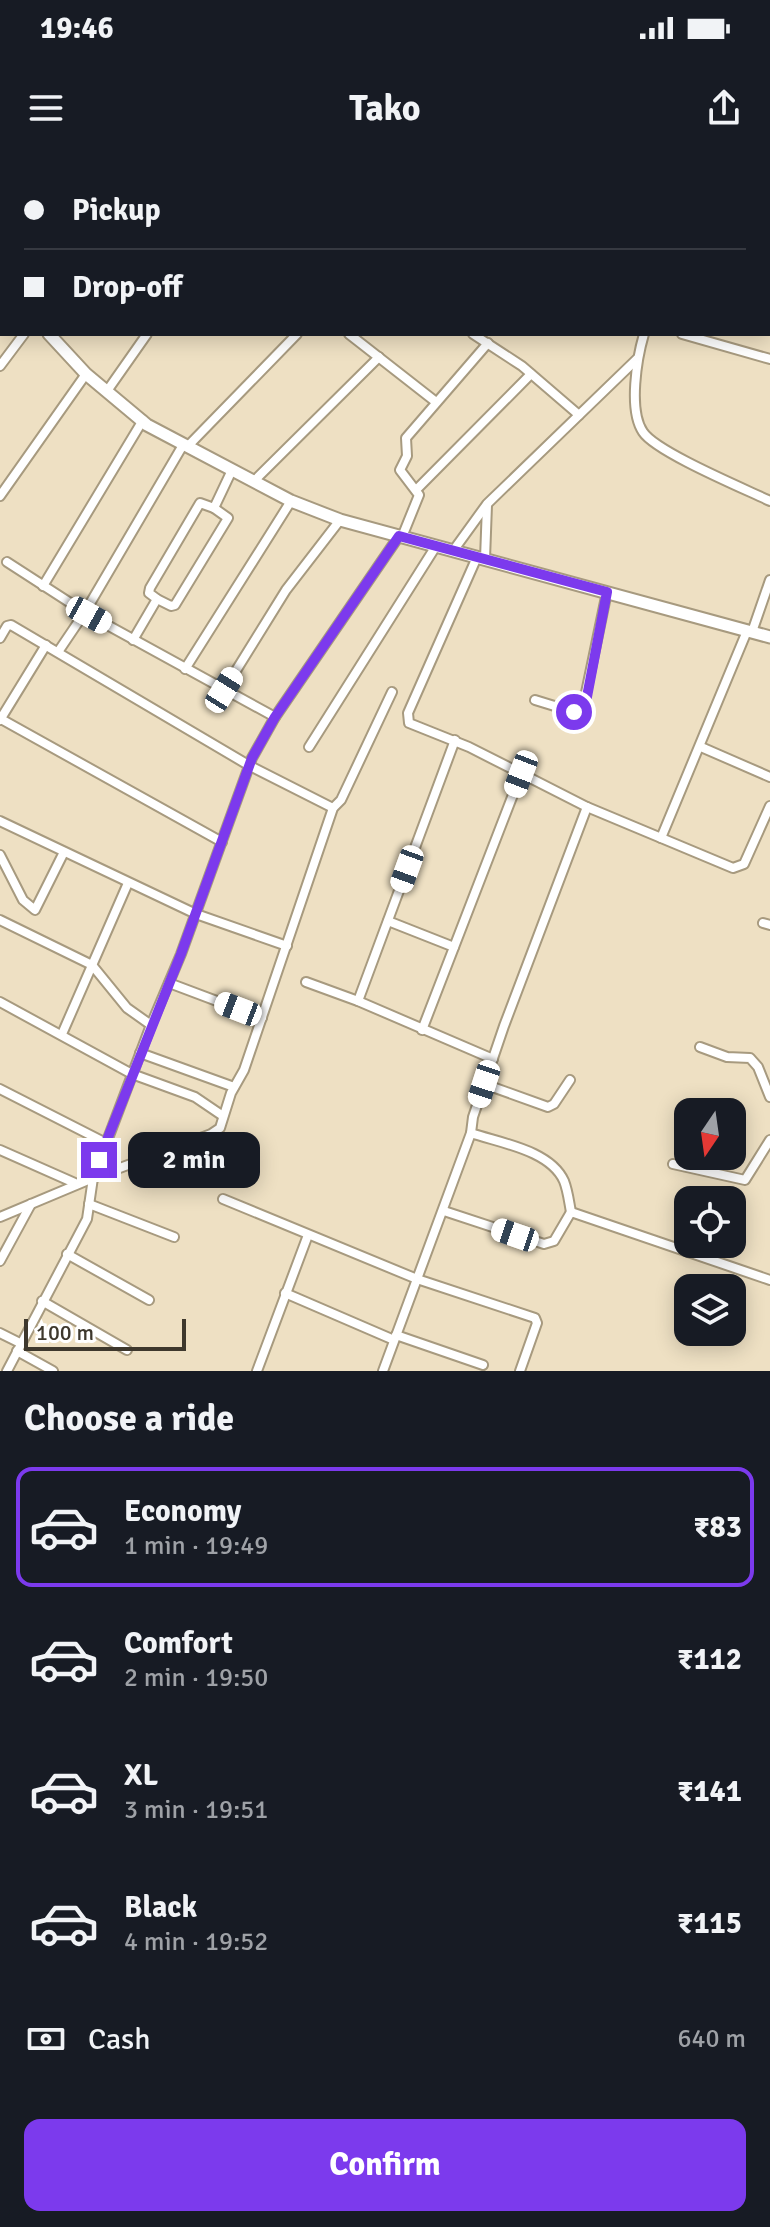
<!DOCTYPE html>
<meta charset="utf-8">
<style>
body{margin:0;font-family:Signika,sans-serif;background:#242831;color:#f1f3f6;height:100vh;display:flex;flex-direction:column;font-size:30px;white-space:nowrap}
*{box-sizing:border-box;margin:0}
p{font-size:26px;color:#9ea1a6}
.icon{flex:none;width:44px;height:44px;fill:none;stroke:currentColor;stroke-width:2;stroke-linecap:round;stroke-linejoin:round}
.map{position:relative;height:1211px;overflow:hidden}
.side{display:flex;flex-direction:column;background:#171b24;flex:1}
.side>*{flex:none}
.hud{position:absolute;left:0px;top:0px;width:770px;height:176px;box-shadow:0 4px 20px #0003;display:grid;align-content:center;height:176px;padding:0 24px;background:#171b24}
.needle{width:52px;rotate:193deg}
.fabs{position:absolute;left:674px;top:938px;display:grid;gap:16px}
.fabs a{display:grid;place-items:center;width:72px;height:72px;border-radius:16px;background:#171b24;box-shadow:0 4px 20px #0003;font-size:40px}
.scale{position:absolute;left:24px;bottom:20px;width:162px;box-sizing:border-box;padding-left:8px;border:4px solid #3e382d;border-top:0;font-size:22px;line-height:28px;white-space:nowrap;color:#3e382d;-webkit-text-stroke:6px #fff;paint-order:stroke}
.end{position:absolute;width:36px;height:36px;margin:-18px;border:10px solid #7c3aed;background:#fff;box-shadow:0 0 0 4px #fff}
.from{border-radius:50%}
.bubble{position:absolute;height:56px;border-radius:16px;background:#171b24;box-shadow:0 4px 20px #0003;font-size:26px;font-weight:700;line-height:56px;text-align:center}
.car{position:absolute;width:24px;height:48px;margin:-24px -12px;border-radius:10px;box-shadow:0 0 6px 2px #0007;background:linear-gradient(#fff 24%,#345 0 40%,#fff 0 76%,#345 0 86%,#fff 0)}
.hud b{display:flex;align-items:center;gap:28px;height:76px;font-size:30px}
.hud b+b{border-top:2px solid #363941}
.hud i{width:20px;height:20px;background:#f1f3f6}
ul{padding:0;list-style:none}
li{display:flex;align-items:center;gap:24px;height:120px;margin:0 16px 12px;padding:0 8px;border:4px solid transparent;border-radius:16px}
li div{flex:1}
li b{display:block;font-size:30px}
li em{font-style:normal;font-weight:700}
li.on{border-color:#7c3aed}
li>.icon{width:72px;height:72px;stroke-width:1.5}
h2{padding:0 24px;font-size:36px;line-height:96px}
.pay{display:flex;align-items:center;gap:20px;height:88px;padding:0 24px;font-size:30px}
.pay p{margin-inline-start:auto}
.action{display:flex;gap:16px;margin-top:auto;padding:16px 24px}
.action a{flex:1;height:92px;border-radius:16px;background:#7c3aed;color:#fff;font-size:32px;font-weight:700;line-height:92px;text-align:center}
.status{display:flex;justify-content:space-between;align-items:center;height:56px;padding:0 40px;background:#171b24;direction:ltr}
.status svg{height:22px;fill:currentColor}
header{display:flex;justify-content:space-between;align-items:center;height:104px;padding:0 24px;background:#171b24;font-size:36px;font-weight:700}
.map>svg:first-child{display:block}
.lines{fill:none;stroke-linecap:round;stroke-linejoin:round}
.minor-casing{stroke:#a79a7f;stroke-width:12}
.tertiary-casing{stroke:#a79a7f;stroke-width:15}
.minor{stroke:#fff;stroke-width:8}
.tertiary{stroke:#fff;stroke-width:11}
.route{stroke:#7c3aed;stroke-width:10}
</style>
<div class="status"><b>19:46</b><svg viewBox="0 0 49 12"><path d="M0 12V9h3v3zM5 12V6h3v6zM10 12V3h3v9zM15 12V0h3v12zM26 1h20v11H26zM47 4h2v5h-2z"/></svg></div>
<header><svg class="icon" aria-label="menu" viewBox="0 0 24 24"><path d="M4 6h16M4 12h16M4 18h16"/></svg>Tako<svg class="icon" aria-label="share" viewBox="0 0 24 24"><path d="M12 15V3M7 8l5-5 5 5M5 13v7h14v-7"/></svg></header>
<div class="map">
<svg width="770" height="1211" viewBox="0 0 770 1211">
<rect width="100%" height="100%" fill="#eee0c3"/>
<g class="lines">
<defs>
<g id="minor">
<polyline points="299,0 299,2"/>
<polyline points="503,0 507,2"/>
<polyline points="259,2 260,0"/>
<polyline points="536,2 536,0"/>
<polyline points="687,2 687,0"/>
<polyline points="768,31 770,31"/>
<polyline points="768,141 770,142"/>
<polyline points="349,174 436,242"/>
<polyline points="473,174 522,206 579,255"/>
<path d="M644,174C637,198 628,250 643,272C656,292 745,329 770,341"/>
<polyline points="682,174 770,199"/>
<polyline points="0,206 24,174"/>
<polyline points="107,231 147,174"/>
<polyline points="187,287 297,174"/>
<polyline points="254,321 379,197"/>
<polyline points="416,330 531,214"/>
<polyline points="0,336 86,214"/>
<polyline points="402,377 419,335 400,310 407,296 406,278 488,183"/>
<polyline points="453,391 487,344 637,199"/>
<polyline points="477,397 408,553 409,563 469,587 587,647 733,708 744,704 770,646"/>
<polyline points="485,399 487,345"/>
<polyline points="7,402 89,455 275,557"/>
<polyline points="43,426 143,260"/>
<polyline points="157,439 171,446 175,445 228,358 214,348"/>
<polyline points="752,472 770,420"/>
<polyline points="0,478 7,466 11,465 250,606 333,648"/>
<polyline points="133,480 157,439 149,433 150,428 200,343 214,348 232,310"/>
<polyline points="58,492 85,452 183,285"/>
<polyline points="185,509 291,341"/>
<polyline points="224,530 286,430 340,360"/>
<polyline points="535,540 574,552 583,547 607,432"/>
<polyline points="1,559 222,682"/>
<polyline points="0,560 46,485"/>
<polyline points="309,587 436,386"/>
<polyline points="701,587 770,617"/>
<polyline points="0,661 196,754 287,786"/>
<polyline points="661,678 747,471"/>
<polyline points="0,695 23,740 35,750 64,692"/>
<polyline points="0,760 92,805 127,848 151,865"/>
<polyline points="388,761 454,787"/>
<polyline points="763,763 770,765"/>
<polyline points="306,822 358,841 493,899"/>
<polyline points="169,823 262,858"/>
<polyline points="358,841 455,580"/>
<polyline points="0,842 132,914 195,937 223,956"/>
<polyline points="422,870 521,614"/>
<polyline points="62,874 128,723"/>
<polyline points="700,887 727,897 750,898 758,907 770,937"/>
<polyline points="140,893 234,927"/>
<polyline points="484,924 548,947 554,944 570,920"/>
<polyline points="0,929 106,983"/>
<path d="M471,973C500,983 550,990 564,1021C568,1031 569,1042 571,1052"/>
<polyline points="0,990 77,1024"/>
<polyline points="673,1004 745,1020 770,980"/>
<polyline points="223,1039 417,1119 535,1158 537,1163 520,1211"/>
<polyline points="89,1044 174,1077"/>
<polyline points="444,1051 544,1084 554,1081 571,1052 770,1120"/>
<polyline points="0,1057 93,1018 211,974 220,968 231,933 244,910 333,648 341,640 392,532"/>
<polyline points="67,1094 149,1140"/>
<polyline points="0,1101 31,1044"/>
<polyline points="285,1133 394,1180"/>
<polyline points="42,1141 127,1190"/>
<polyline points="0,1173 20,1183"/>
<polyline points="396,1175 483,1205"/>
<polyline points="17,1191 53,1211"/>
<polyline points="7,1211 87,1059 93,1018 151,865 181,794 252,598 275,557 399,376"/>
<polyline points="257,1211 308,1075"/>
<polyline points="383,1211 471,973 473,957 504,866 587,647"/>
</g>
<g id="tertiary">
<polyline points="0,113 2,116"/>
<polyline points="49,174 86,214 147,265 291,341 340,360 770,477"/>
</g>
</defs>
<use href="#minor" class="minor-casing"/>
<use href="#tertiary" class="tertiary-casing"/>
<use href="#minor" class="minor"/>
<use href="#tertiary" class="tertiary"/>
</g>
<g class="lines">
<polyline class="route" points="99,1000 181,794 252,598 275,557 399,376 607,432 586,542 583,547 574,552"/>
</g>
</svg>
<div class="fabs">
<a><svg class="needle" viewBox="-14 -14 28 28"><path d="M0-13l5 13h-10z" fill="#e53935"/><path d="M0 13l5-13h-10z" fill="#9ea1a6"/></svg></a>
<a><svg class="icon" aria-label="locate" viewBox="0 0 24 24"><circle cx="12" cy="12" r="6"/><path d="M12 2v4M12 18v4M2 12h4M18 12h4"/></svg></a>
<a><svg class="icon" aria-label="layers" viewBox="0 0 24 24"><path d="M12 4l9 5-9 5-9-5zM3 14l9 5 9-5"/></svg></a>
</div>
<div class="scale">100 m</div>
<i class="end from" style="left:574px;top:552px"></i>
<i class="end" style="left:99px;top:1000px"></i>
<div class="bubble" style="left:128px;top:972px;width:132px">2 min</div>
<i class="car" style="left:89px;top:455px;rotate:119deg"></i>
<i class="car" style="left:224px;top:530px;rotate:32deg"></i>
<i class="car" style="left:521px;top:614px;rotate:201deg"></i>
<i class="car" style="left:407px;top:709px;rotate:200deg"></i>
<i class="car" style="left:238px;top:849px;rotate:291deg"></i>
<i class="car" style="left:484px;top:924px;rotate:198deg"></i>
<i class="car" style="left:515px;top:1075px;rotate:289deg"></i>
<div class="hud">
<b><i class="from"></i>Pickup</b>
<b><i></i>Drop-off</b>
</div>
</div>
<section class="side">
<h2>Choose a ride</h2>
<ul>
<li class="on"><svg class="icon" aria-label="car" viewBox="0 0 24 24"><path d="M5 17H2v-5l4-1 3-4h7l3 4 3 1v5h-3M9 17h6M6 11h13"/><circle cx="7" cy="17" r="2"/><circle cx="17" cy="17" r="2"/></svg><div><b>Economy</b><p>1 min · 19:49</p></div><em>₹83</em></li>
<li><svg class="icon" aria-label="car" viewBox="0 0 24 24"><path d="M5 17H2v-5l4-1 3-4h7l3 4 3 1v5h-3M9 17h6M6 11h13"/><circle cx="7" cy="17" r="2"/><circle cx="17" cy="17" r="2"/></svg><div><b>Comfort</b><p>2 min · 19:50</p></div><em>₹112</em></li>
<li><svg class="icon" aria-label="car" viewBox="0 0 24 24"><path d="M5 17H2v-5l4-1 3-4h7l3 4 3 1v5h-3M9 17h6M6 11h13"/><circle cx="7" cy="17" r="2"/><circle cx="17" cy="17" r="2"/></svg><div><b>XL</b><p>3 min · 19:51</p></div><em>₹141</em></li>
<li><svg class="icon" aria-label="car" viewBox="0 0 24 24"><path d="M5 17H2v-5l4-1 3-4h7l3 4 3 1v5h-3M9 17h6M6 11h13"/><circle cx="7" cy="17" r="2"/><circle cx="17" cy="17" r="2"/></svg><div><b>Black</b><p>4 min · 19:52</p></div><em>₹115</em></li>
</ul>
<div class="pay"><svg class="icon" aria-label="cash" viewBox="0 0 24 24"><path d="M3 7h18v10H3z"/><circle cx="12" cy="12" r="2"/></svg>Cash<p>640 m</p></div>
<div class="action"><a>Confirm</a></div>
</section>
